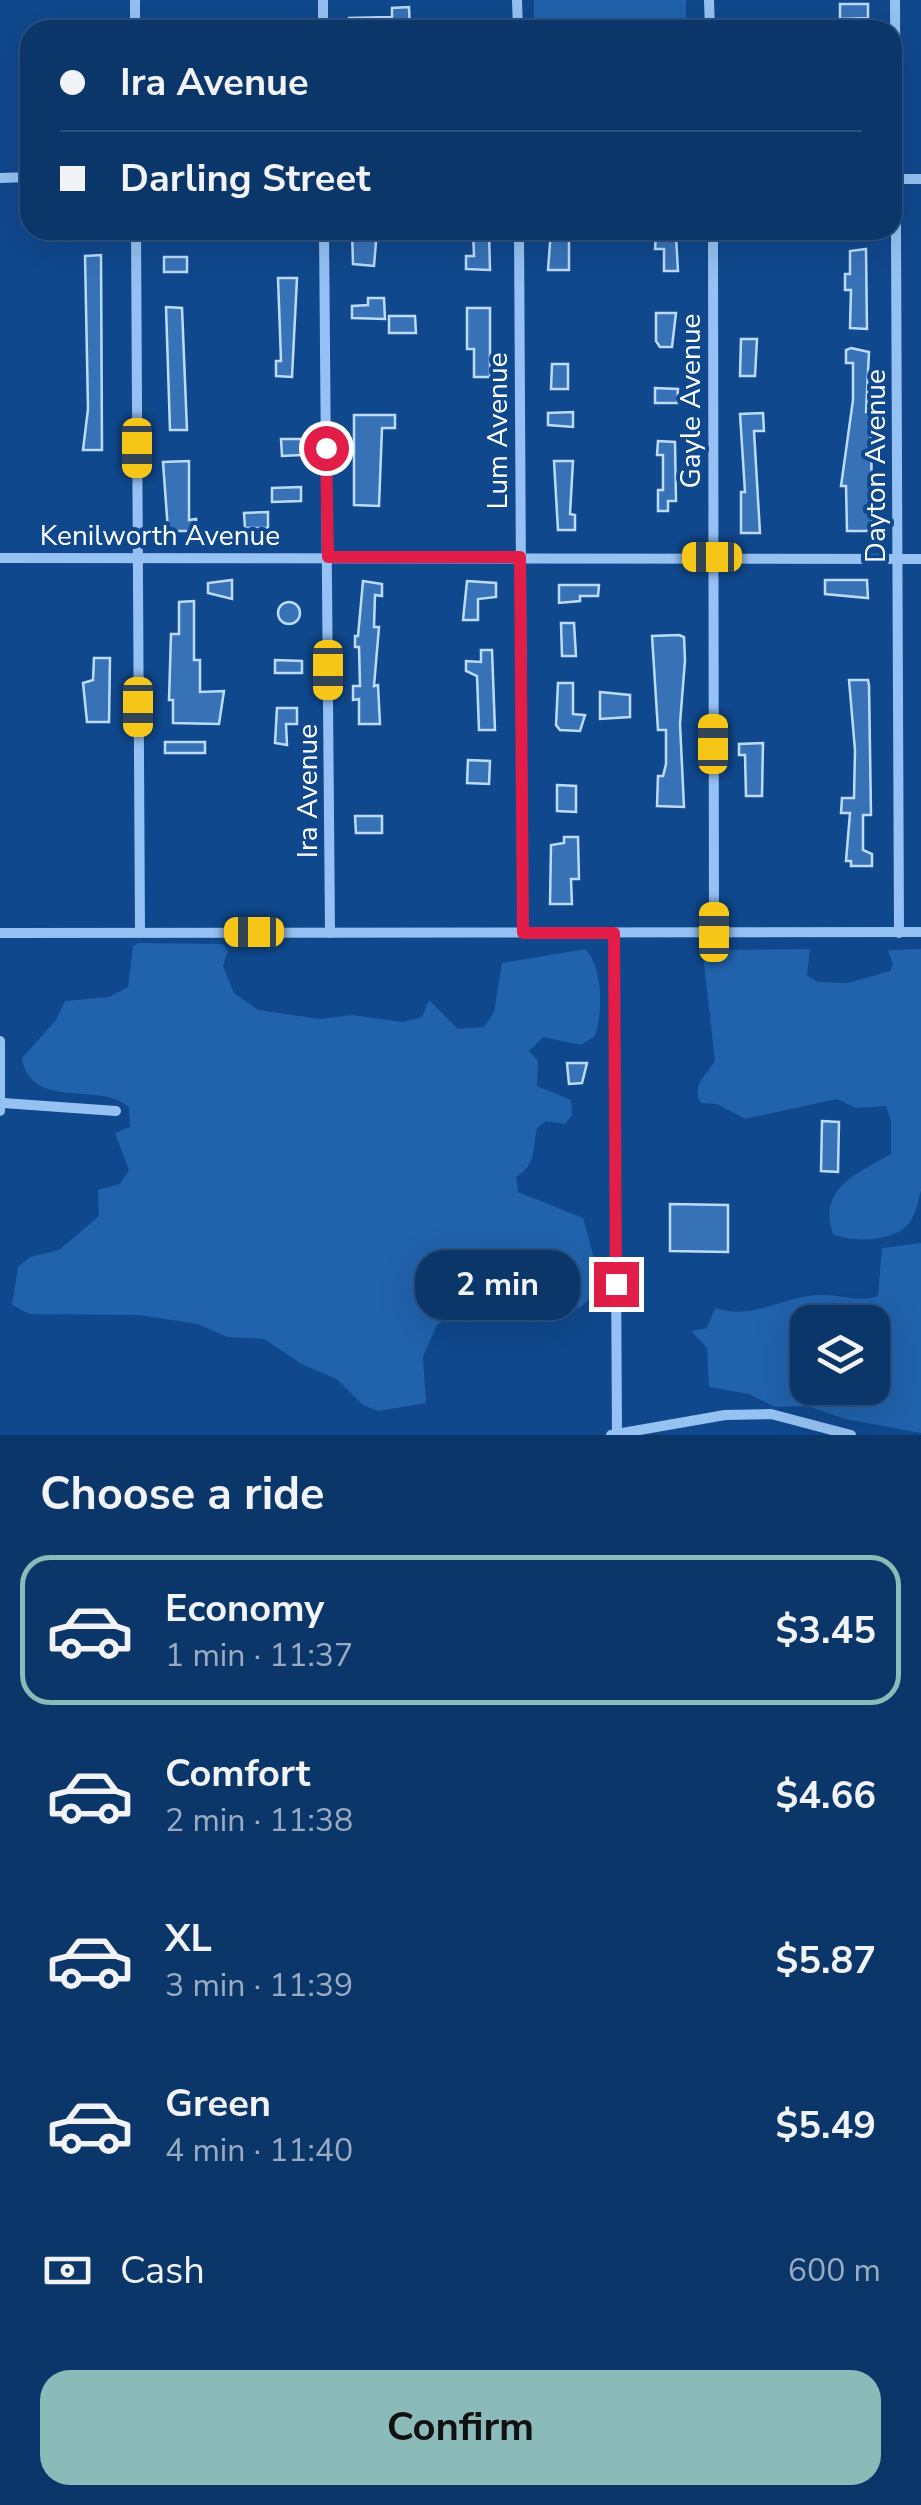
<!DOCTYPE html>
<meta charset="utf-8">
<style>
body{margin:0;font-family:"Nunito Sans",sans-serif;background:#194172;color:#f1f3f6;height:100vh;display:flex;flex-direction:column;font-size:38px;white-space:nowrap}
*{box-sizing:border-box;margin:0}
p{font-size:32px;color:#9aabc1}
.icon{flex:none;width:55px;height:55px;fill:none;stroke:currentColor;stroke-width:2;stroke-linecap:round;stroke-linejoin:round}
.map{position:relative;height:1435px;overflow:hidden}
.details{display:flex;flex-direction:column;background:#0b366a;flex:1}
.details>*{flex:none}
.top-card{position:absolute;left:20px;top:20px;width:882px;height:220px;border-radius:30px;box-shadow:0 10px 40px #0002,0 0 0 2px #2b507e;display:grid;align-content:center;height:220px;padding:0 40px;background:#0b366a}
.buttons{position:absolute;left:790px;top:1305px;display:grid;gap:20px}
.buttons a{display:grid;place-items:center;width:100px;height:100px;border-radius:20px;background:#0b366a;box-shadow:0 10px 40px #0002,0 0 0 2px #2b507e;font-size:50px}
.end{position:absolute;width:45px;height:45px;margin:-22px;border:12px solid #e11d48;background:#fff;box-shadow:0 0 0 5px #fff}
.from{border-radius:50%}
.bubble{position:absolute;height:70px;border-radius:30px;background:#0b366a;box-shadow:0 10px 40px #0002,0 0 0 2px #2b507e;font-size:32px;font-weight:700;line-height:70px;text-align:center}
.car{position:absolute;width:30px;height:60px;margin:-30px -15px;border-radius:12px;box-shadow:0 0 8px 2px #0007;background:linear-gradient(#f5c518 24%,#345 0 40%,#f5c518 0 76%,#345 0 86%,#f5c518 0)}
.top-card b{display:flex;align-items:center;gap:35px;height:95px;font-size:38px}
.top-card b+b{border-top:2px solid #2b507e}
.top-card i{width:25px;height:25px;background:#f1f3f6}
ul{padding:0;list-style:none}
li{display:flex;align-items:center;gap:30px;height:150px;margin:0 20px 15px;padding:0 20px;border:5px solid transparent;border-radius:30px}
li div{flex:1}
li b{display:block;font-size:38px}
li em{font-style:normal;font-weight:700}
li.current{border-color:#8bbbb9}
li>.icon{width:90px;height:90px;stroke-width:1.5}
h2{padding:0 40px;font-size:45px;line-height:120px}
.pay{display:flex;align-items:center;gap:25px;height:110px;padding:0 40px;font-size:38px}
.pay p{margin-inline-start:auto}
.cta{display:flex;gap:20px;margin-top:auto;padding:20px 40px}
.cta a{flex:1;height:115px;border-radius:30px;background:#8bbbb9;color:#111;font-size:40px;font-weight:700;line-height:115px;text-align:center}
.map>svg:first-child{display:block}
.green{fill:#2062ac;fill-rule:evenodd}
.building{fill:#3772b7;stroke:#bddbfe;stroke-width:2.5}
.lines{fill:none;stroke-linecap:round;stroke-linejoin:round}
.street{stroke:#95c2f3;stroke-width:10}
.route{stroke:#e11d48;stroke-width:12}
.labels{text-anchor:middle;stroke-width:8;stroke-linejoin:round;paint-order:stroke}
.street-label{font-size:28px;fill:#fff;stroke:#0f488d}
</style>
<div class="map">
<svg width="921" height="1435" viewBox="0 0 921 1435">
<rect width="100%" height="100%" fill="#0f488d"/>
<g class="green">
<rect x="534" y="0" width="152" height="30"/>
<path d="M139,943L223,944L228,951L223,966L234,993L258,1010L320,1019L352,1015L402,1022L422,1017L429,1000L458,1029L484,1027L494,1012L502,963L586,949C603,970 603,1010 595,1036L581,1045L543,1037L529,1051L538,1061L537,1086L571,1100L572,1115L565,1124L546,1121L537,1128C532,1150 537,1164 516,1177L518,1192L583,1218L595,1262L590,1298L581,1307L563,1312L509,1310L492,1319L453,1313L437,1325L423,1357L426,1403L378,1411L363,1405L338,1380L300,1363L264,1339L227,1337L198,1324L139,1315L29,1314L12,1305L18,1267L30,1257L59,1250L99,1216L98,1190L120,1184L129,1170L115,1133L130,1127L129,1107C100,1081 30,1111 22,1058L56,1020L65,1001L109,997L128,987L133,946Z"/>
<path d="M810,949L807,975L818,982L848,983L890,971L893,964L888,950L921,949V1191C918,1200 916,1214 910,1222C896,1242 852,1243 833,1234C817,1189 857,1173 891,1154V1121L886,1106L856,1108L837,1099L745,1119L717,1104L701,1103C691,1085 706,1076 715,1061L703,955L712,950Z"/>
<path d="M921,1243V1433L845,1419L807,1406L775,1407L749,1394L709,1387L707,1348L691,1331L707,1328L715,1308C755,1320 775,1299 815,1295C838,1293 857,1303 878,1296L882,1248ZM872,1322V1388H808V1322Z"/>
</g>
<g class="building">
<polygon points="840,4 868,4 868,18 840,19"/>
<polygon points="409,7 410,30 349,30 349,18 392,17 392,8"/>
<polygon points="352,230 377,230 374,266 353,264"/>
<polygon points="551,230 579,230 578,240 569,240 569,270 548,270"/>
<polygon points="473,231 489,231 490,270 466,269 466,256 474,256"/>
<polygon points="656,235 676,236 678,271 664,271 664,249 655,249"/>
<polygon points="866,249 867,329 850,328 851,290 845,290 845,274 850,274 850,251"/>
<polygon points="101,255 102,450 83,450 88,409 85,256"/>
<rect x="164" y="257" width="23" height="15"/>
<polygon points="278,278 297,278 292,377 276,376 276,361 281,361"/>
<polygon points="368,298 384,298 385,319 352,318 352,306 368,305"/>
<polygon points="166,307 182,308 187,430 170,430"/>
<polygon points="467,308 490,308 490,377 474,377 474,349 467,349"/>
<polygon points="656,313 676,313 672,347 660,347 656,341"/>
<polygon points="389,316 415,316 416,333 389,333"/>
<polygon points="741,339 757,339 755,376 740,376"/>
<polygon points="851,348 869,352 866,412 871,412 872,531 847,531 846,486 841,486 853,400 853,363 846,363 846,350"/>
<polygon points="552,364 568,364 568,389 551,389"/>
<polygon points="655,388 678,389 677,403 655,403"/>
<polygon points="573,412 573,427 548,425 548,413"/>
<polygon points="763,413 764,431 754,431 760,533 741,533 741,492 745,492 740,414"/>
<polygon points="354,415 395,415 395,428 382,428 379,506 354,505"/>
<polygon points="281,439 301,439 301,455 282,456"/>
<polygon points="658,441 675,442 676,501 668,501 668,511 658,511 658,490 663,490 663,455 657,455"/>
<polygon points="189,461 189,520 196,519 196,531 168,531 163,462"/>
<polygon points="554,461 573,461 570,514 575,515 575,530 558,530"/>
<polygon points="301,487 301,501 272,502 272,488"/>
<polygon points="268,512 268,528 245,528 244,513"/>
<polygon points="232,580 232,599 208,593 208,583"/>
<polygon points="825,580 867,580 868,598 825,594"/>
<polygon points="363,581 382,584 382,596 375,595 374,627 379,627 374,686 378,685 380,724 359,724 359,699 353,700 353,686 360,686 359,647 355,647 355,636 358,636"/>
<polygon points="467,581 496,583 496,597 478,599 478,620 463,620"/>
<polygon points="559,585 599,585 598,596 580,596 580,601 559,603"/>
<polygon points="194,601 194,660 200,660 200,692 224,691 219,724 173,723 173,700 169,700 171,634 179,634 179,602"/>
<circle cx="289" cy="613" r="11"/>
<polygon points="561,623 574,623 576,656 562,656"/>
<polygon points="679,635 684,637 685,660 680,724 684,807 657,806 658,776 663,776 666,764 666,730 658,730 652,636"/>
<polygon points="481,650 492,650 495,730 479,730 477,676 466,671 466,661 481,662"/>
<polygon points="94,658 110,658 109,722 87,722 83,683 93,680"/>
<polygon points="275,660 302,661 302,673 275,673"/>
<polygon points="849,680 868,680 869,685 871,815 863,815 863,850 872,854 872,866 851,866 851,861 846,861 850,813 841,813 842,798 854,798 855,750"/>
<polygon points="558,683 573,683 573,714 585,715 580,731 560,730 556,725"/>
<polygon points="600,692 630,695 630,717 600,719"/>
<polygon points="277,708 297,708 297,724 286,724 287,745 275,743"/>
<rect x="165" y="742" width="40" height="11"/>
<polygon points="763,743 762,796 746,796 745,755 739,755 739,744"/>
<polygon points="468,760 490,761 489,784 467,783"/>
<polygon points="557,785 576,786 576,812 557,811"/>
<polygon points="355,816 382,816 382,833 356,833"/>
<polygon points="564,837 578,837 579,879 571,879 572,904 550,904 551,845 564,843"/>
<polygon points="567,1063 587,1063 582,1083 569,1084"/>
<polygon points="822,1121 839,1122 838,1172 821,1171"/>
<polygon points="670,1204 728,1205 728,1252 670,1251"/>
</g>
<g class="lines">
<g class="street">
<polyline points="135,0 135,30"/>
<polyline points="323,0 323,30"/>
<polyline points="517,0 518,30"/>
<polyline points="709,0 710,30"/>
<polyline points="895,0 899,933"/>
<polyline points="0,178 30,177"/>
<polyline points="893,179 921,179"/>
<polyline points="136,230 140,932"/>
<polyline points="324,230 330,933"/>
<polyline points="519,230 523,933"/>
<polyline points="713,230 714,932"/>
<polyline points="0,558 921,559"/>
<polyline points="0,933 921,932"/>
<polyline points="614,933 617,1433"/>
<polyline points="0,1041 0,1111"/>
<polyline points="3,1103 116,1111"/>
<polyline points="611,1435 725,1415 771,1414 851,1435"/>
</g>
</g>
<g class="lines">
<polyline class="route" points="326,448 328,557 520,557 523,933 614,933 616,1284"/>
</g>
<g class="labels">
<g class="street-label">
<text transform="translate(690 401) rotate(-90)" y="10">Gayle Avenue</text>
<text transform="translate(497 431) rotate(-90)" y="10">Lum Avenue</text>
<text transform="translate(875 466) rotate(-90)" y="10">Dayton Avenue</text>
<text x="160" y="545">Kenilworth Avenue</text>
<text transform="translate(307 791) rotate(-90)" y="10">Ira Avenue</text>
</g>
</g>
</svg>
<div class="buttons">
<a><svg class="icon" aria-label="layers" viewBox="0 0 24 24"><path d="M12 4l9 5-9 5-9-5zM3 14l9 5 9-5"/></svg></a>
</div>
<i class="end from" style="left:326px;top:448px"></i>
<i class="end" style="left:616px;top:1284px"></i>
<div class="bubble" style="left:415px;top:1250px;width:165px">2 min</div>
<i class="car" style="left:137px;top:448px;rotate:180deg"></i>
<i class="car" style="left:712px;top:557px;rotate:270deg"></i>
<i class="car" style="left:328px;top:670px;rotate:180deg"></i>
<i class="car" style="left:138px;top:707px;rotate:180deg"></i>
<i class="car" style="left:713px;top:744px;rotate:0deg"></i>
<i class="car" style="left:254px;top:932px;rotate:270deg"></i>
<i class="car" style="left:714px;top:932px;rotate:0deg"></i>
<div class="top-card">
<b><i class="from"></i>Ira Avenue</b>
<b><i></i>Darling Street</b>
</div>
</div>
<section class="details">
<h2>Choose a ride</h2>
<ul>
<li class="current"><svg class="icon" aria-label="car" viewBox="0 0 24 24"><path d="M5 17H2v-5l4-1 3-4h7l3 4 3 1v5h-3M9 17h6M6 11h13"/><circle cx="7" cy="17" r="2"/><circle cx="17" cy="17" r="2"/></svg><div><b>Economy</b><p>1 min · 11:37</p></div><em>$3.45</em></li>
<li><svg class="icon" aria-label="car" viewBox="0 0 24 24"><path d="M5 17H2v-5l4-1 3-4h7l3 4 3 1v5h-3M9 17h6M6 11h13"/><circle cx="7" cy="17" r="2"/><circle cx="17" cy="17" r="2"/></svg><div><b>Comfort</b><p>2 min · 11:38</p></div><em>$4.66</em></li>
<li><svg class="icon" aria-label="car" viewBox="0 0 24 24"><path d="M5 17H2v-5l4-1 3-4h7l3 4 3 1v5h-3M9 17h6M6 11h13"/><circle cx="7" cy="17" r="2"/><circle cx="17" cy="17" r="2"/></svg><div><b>XL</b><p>3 min · 11:39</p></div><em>$5.87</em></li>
<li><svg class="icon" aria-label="car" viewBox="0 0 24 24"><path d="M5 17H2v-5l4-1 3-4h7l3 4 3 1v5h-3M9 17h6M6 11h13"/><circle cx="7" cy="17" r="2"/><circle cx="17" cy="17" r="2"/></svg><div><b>Green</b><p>4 min · 11:40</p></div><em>$5.49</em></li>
</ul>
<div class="pay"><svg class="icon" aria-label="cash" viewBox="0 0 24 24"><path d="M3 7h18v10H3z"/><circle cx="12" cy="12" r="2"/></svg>Cash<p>600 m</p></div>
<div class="cta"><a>Confirm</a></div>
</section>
